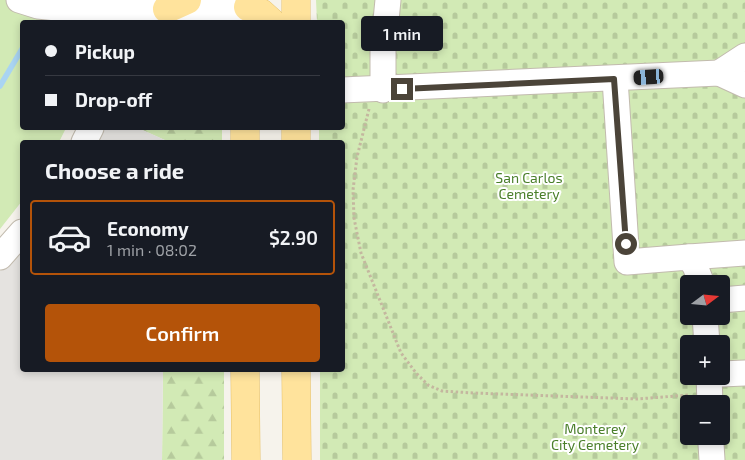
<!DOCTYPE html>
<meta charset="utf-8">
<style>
body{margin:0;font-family:"Exo 2",sans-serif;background:#20242c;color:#f1f3f6;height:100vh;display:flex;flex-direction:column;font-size:19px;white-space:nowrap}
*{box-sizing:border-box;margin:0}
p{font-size:16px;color:#9ea1a6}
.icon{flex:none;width:28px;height:28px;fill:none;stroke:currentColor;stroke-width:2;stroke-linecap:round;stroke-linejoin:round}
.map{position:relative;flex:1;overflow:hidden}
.drawer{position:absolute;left:20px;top:140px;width:325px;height:232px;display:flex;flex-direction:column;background:#171b24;border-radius:5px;box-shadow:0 2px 8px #0003}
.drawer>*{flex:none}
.guide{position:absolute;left:20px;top:20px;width:325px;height:110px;border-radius:5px;box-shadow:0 2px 8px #0003;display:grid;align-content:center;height:110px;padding:0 25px;background:#171b24}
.needle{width:32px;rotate:74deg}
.tools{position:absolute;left:680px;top:275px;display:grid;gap:10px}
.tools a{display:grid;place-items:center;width:50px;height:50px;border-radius:5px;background:#171b24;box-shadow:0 2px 8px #0003;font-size:25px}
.end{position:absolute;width:22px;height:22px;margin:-11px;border:6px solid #4b4439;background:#fff;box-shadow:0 0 0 2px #fff}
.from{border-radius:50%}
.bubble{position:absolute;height:35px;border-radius:5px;background:#171b24;box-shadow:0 2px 8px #0003;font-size:16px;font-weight:600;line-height:35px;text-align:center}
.car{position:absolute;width:15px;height:30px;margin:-15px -8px;border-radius:6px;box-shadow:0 0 4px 1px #0007;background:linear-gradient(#222 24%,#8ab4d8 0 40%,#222 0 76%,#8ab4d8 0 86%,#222 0)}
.guide b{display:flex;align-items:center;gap:18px;height:48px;font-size:19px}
.guide b+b{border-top:1px solid #363941}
.guide i{width:12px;height:12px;background:#f1f3f6}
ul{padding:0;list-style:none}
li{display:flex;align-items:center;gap:15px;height:75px;margin:0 10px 8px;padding:0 15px;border:2px solid transparent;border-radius:5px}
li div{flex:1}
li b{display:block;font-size:19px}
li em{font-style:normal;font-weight:600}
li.current{border-color:#b45309}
li>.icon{width:45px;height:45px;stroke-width:1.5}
h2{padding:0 25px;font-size:22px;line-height:60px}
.action{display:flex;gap:10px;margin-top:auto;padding:10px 25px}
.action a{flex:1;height:58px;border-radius:5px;background:#b45309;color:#fff;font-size:20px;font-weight:600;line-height:58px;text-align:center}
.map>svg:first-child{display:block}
.forest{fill:url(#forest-firs)}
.cemetery{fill:url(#cemetery-stones);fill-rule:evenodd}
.park{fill:#d2eab5}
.parking{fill:#e5e3e0}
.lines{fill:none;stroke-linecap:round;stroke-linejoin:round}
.stream{stroke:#a9d4f2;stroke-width:5.5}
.minor-casing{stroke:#c2bbae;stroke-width:27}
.major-casing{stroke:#e6c16a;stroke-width:29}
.path{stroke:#c4b79f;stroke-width:3;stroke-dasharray:2.5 2.5;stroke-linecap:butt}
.minor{stroke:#fff;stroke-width:25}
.major{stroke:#ffe39c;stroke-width:28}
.route{stroke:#4b4439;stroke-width:6}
.labels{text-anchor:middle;stroke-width:4;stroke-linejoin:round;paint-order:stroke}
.park-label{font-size:14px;fill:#4a7f2a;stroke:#fff}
</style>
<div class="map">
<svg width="745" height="460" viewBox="0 0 745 460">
<defs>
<pattern id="forest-firs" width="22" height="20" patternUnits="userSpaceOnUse" patternTransform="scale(1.25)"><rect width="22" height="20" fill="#d2eab5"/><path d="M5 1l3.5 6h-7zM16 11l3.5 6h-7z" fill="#b6ca9c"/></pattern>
<pattern id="cemetery-stones" width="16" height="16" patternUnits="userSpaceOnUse" patternTransform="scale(1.25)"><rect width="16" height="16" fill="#d2eab5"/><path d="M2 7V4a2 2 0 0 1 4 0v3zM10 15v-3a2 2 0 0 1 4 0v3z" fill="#b6ca9c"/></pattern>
</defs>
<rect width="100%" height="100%" fill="#f6f3ec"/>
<g class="forest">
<polygon points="138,128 222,128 222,142 167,142 167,141"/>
<polygon points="163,370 224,370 224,460 162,460"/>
</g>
<path class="cemetery" d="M316,0H745V460H320V370H342V142H319V128H342V22H317ZM689,284H721V316H689ZM689,344H721V376H689ZM689,404H721V436H689Z"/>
<polygon class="park" points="0,0 19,0 55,20 65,22 22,22 22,128 66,128 59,142 22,142 22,201 0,229"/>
<g class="parking">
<polygon points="102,128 138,128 167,141 167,142 94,142"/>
<polygon points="22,247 22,370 163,370 162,460 0,460 0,271"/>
</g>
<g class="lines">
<polyline class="stream" points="0,86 22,49"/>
<defs>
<g id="minor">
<polyline points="19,0 38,6 57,8 226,10 248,7"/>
<polyline points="719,73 745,56"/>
<polyline points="615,79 627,262 689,257 695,266 702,284"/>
<polyline points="342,90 719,73 745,85"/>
<polyline points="383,90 383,51 388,0"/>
<polyline points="84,142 91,128"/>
<polyline points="0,257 22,232"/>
<polyline points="689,257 745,253"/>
<polyline points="721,300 745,298"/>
<polyline points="705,316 707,344"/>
<polyline points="721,374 745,373"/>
<polyline points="709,376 710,404"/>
<polyline points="711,444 712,460"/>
</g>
<g id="major">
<polyline points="296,0 296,22"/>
<polyline points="248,7 261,13 271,22"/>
<polyline points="167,9 187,0"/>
<polyline points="296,128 296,142"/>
<polyline points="245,142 245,128"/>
<polyline points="245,370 246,460"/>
<polyline points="296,370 297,460"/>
</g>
</defs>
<use href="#minor" class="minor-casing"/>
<use href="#major" class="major-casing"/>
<polyline class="path" points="369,109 357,157 353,190 354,218 361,253 401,353 416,373 428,385 442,391 473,393 637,399 689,395"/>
<use href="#minor" class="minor"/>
<use href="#major" class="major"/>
</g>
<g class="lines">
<polyline class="route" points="402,89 614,79 626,244"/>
</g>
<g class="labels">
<g class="park-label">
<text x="529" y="183">San Carlos<tspan x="529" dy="16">Cemetery</tspan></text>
<text x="595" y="434">Monterey<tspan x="595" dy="16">City Cemetery</tspan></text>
</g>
</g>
</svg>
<div class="tools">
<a><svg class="needle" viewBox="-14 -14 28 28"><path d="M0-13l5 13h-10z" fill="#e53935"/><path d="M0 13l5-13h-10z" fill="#9ea1a6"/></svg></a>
<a>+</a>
<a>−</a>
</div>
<i class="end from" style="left:626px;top:244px"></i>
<i class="end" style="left:402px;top:89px"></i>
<div class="bubble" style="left:361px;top:16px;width:82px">1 min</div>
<i class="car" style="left:649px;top:77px;rotate:266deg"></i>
<div class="guide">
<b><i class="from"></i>Pickup</b>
<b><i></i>Drop-off</b>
</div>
<section class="drawer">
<h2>Choose a ride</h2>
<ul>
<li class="current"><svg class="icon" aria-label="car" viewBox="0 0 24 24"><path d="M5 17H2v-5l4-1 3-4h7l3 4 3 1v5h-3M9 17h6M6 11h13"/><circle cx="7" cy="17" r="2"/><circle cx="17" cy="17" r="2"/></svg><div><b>Economy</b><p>1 min · 08:02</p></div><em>$2.90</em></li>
</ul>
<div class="action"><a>Confirm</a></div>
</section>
</div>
